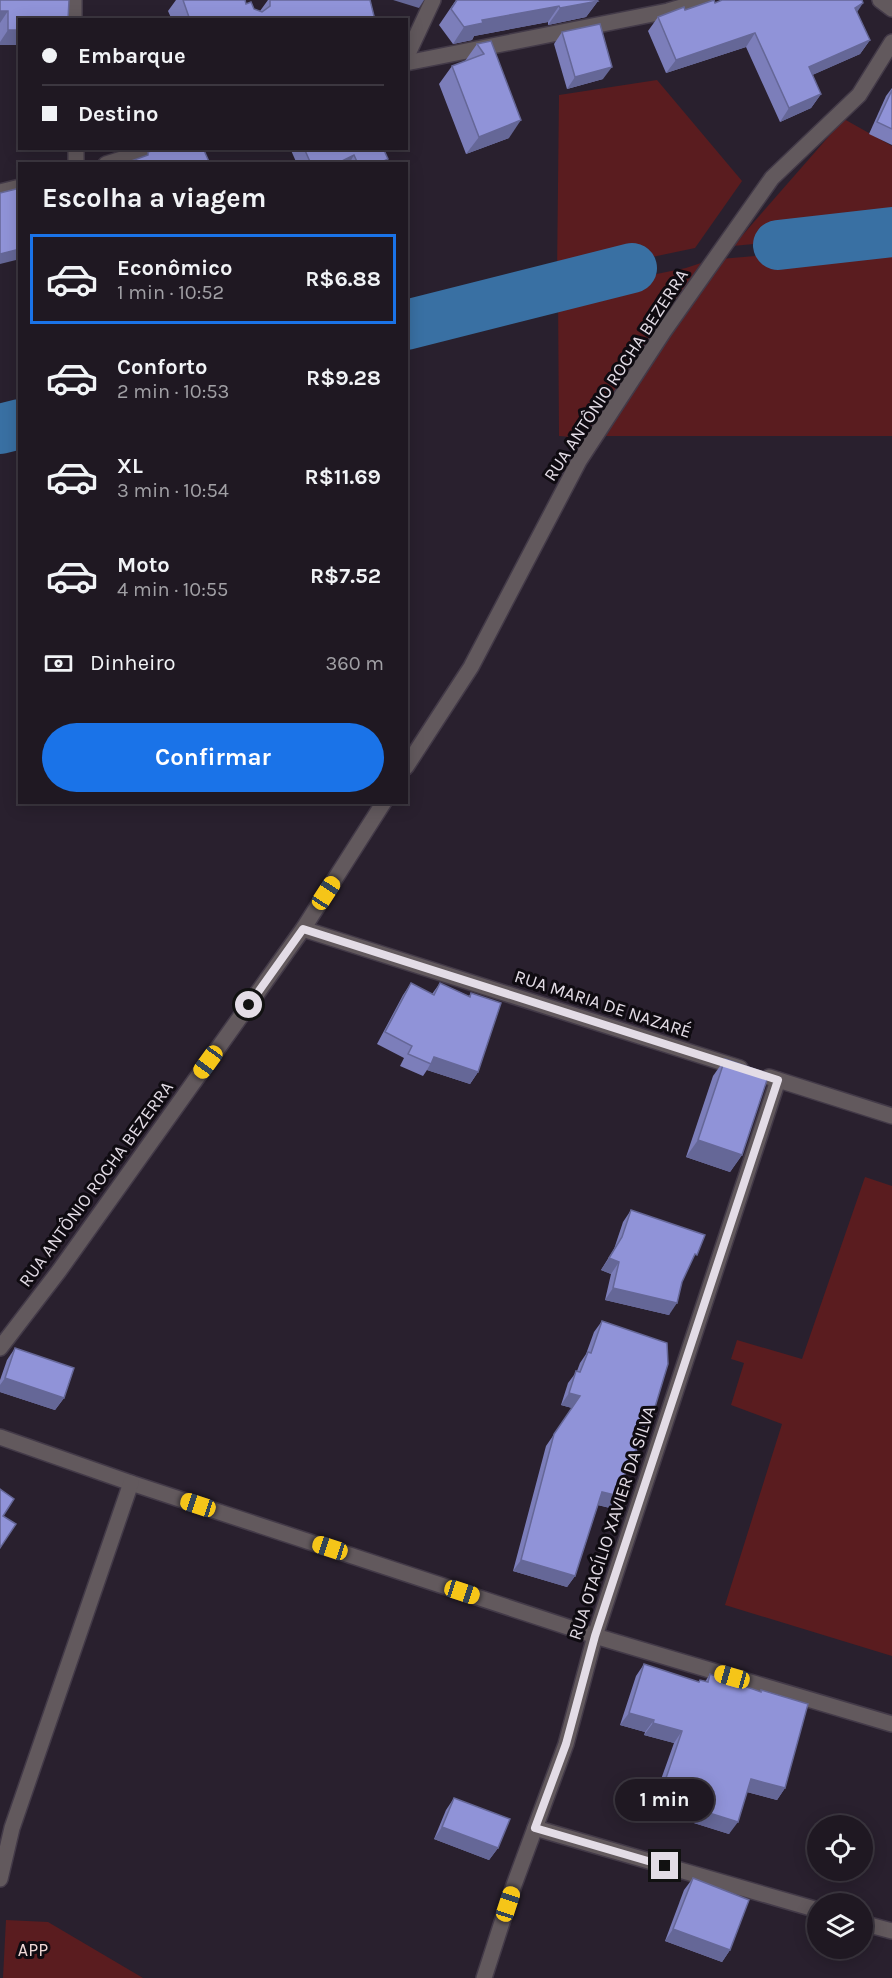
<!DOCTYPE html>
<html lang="pt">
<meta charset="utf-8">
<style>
body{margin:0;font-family:Karla,sans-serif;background:#2c252f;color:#f1f3f6;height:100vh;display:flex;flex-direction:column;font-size:22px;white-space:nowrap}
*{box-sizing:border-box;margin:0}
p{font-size:20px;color:#a1a0a5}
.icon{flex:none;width:33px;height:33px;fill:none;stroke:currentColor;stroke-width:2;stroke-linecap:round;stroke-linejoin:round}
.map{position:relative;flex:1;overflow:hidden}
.sheet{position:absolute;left:18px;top:162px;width:390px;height:642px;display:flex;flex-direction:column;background:#1f1822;border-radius:0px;box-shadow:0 3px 15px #0003,0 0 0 2px #3c3740}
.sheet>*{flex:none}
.top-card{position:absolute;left:18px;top:18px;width:390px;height:132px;border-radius:0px;box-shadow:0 3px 15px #0003,0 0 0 2px #3c3740;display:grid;align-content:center;height:132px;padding:0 24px;background:#1f1822}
.fabs{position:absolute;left:807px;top:1815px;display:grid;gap:12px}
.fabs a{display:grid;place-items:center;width:66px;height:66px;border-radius:50%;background:#1f1822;box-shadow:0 3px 15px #0003,0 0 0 2px #3c3740;font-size:30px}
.end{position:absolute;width:27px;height:27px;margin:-14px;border:8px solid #e3dce6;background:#111;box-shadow:0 0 0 3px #111}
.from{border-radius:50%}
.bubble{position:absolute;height:42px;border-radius:21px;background:#1f1822;box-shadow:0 3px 15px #0003,0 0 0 2px #3c3740;font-size:20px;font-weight:700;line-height:42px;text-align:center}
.car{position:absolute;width:18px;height:36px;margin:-18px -9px;border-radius:8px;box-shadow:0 0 4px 2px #0007;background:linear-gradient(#f5c518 24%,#345 0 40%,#f5c518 0 76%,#345 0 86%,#f5c518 0)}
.top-card b{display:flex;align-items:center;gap:21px;height:57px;font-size:22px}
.top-card b+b{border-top:2px solid #3c3740}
.top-card i{width:15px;height:15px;background:#f1f3f6}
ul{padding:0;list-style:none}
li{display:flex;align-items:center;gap:18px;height:90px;margin:0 12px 9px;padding:0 12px;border:3px solid transparent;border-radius:0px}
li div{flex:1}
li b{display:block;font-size:22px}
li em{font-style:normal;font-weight:700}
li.selected{border-color:#1a73e8}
li>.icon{width:54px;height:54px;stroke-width:1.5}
h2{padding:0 24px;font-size:27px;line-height:72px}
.pay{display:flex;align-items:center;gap:15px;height:66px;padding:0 24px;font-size:22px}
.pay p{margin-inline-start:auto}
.button{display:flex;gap:12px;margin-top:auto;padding:12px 24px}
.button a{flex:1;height:69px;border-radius:36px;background:#1a73e8;color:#fff;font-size:24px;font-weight:700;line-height:69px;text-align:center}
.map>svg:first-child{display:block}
.green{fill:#5a1c1f}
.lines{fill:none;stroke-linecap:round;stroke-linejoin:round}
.river{stroke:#3970a3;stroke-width:50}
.minor-casing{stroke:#433a48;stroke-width:18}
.minor{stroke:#62595d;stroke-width:15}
.wall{fill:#7c7eba}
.shaded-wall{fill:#656797}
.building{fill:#9093d8;stroke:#656797;stroke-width:1.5}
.route{stroke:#e3dce6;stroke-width:8}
.labels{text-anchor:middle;stroke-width:6;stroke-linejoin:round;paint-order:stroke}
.street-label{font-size:18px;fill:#e3dce6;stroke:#0f0b11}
.park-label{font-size:18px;fill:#f0d8d7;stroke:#0f0b11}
</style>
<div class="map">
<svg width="892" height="1978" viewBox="0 0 892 1978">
<rect width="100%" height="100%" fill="#29202e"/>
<g class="green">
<polygon points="657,80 742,181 695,248 557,277 559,95"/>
<polygon points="844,119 892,146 892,230 733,246"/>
<polygon points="892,244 892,436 603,436 720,259"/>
<polygon points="701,263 585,438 559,436 558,294 686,268"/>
<polygon points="865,1177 892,1186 892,1656 725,1605 782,1424 731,1405 744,1363 731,1359 737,1340 802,1359"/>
<polygon points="6,1920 48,1922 143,1978 3,1978"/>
</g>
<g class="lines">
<g class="river">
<polyline points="778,245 892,232"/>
<polyline points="406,325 632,268"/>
<polyline points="0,429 20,424"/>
</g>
<defs>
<g id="minor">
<polyline points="74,0 74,20"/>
<polyline points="880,0 892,9"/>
<polyline points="406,58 433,0"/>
<polyline points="406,63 668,11 705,0"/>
<polyline points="76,148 76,164"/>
<polyline points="106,164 157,148"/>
<polyline points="0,192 20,187"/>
<polyline points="406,767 471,667 579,461 664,331 772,178 859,95 892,42"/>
<polyline points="303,929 740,1068"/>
<polyline points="769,1077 892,1116"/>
<polyline points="0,1348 59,1271 303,929 384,802"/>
<polyline points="0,1437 131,1483 595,1636 892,1724"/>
<polyline points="535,1828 818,1910"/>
<polyline points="0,1879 12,1828 131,1483"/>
<polyline points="862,1923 892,1931"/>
<polyline points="484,1978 514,1885 566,1744 595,1636 778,1080"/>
</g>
</defs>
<use href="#minor" class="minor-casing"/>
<use href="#minor" class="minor"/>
</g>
<g class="wall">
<polygon points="0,0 69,0 0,45"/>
<polygon points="176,0 245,0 246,4 254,9 260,11 268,0 370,0 375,20 172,20 168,11"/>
<polygon points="456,0 597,0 598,1 586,17 548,25 548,22 474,36 472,40 453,44 439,25"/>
<polygon points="715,3 857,12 870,40 860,54 812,75 821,94 811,108 780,122 746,47 666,73 648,31 658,17"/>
<polygon points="562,32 603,79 567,89 554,44"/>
<polygon points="491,41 509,138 466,154 439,84 452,66 465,61 477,44"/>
<polygon points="892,88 892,145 869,134 886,96"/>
<polygon points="290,148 383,148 388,159 385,164 297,164"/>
<polygon points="411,983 432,994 440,983 469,996 471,993 478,1072 470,1084 427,1070 423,1076 400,1066 404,1058 377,1044 403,995"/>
<polygon points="725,1059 742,1155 730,1172 686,1157 713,1076"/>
<polygon points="631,1210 682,1282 669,1315 605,1300 611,1274 601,1270 614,1249 623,1222"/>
<polygon points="602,1321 646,1426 624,1476 619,1496 610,1508 598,1505 575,1576 567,1587 513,1571 546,1446 572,1408 561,1405 568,1383 577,1371 580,1363 586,1354 594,1332"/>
<polygon points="15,1348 64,1398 55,1410 0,1392 0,1380 7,1360"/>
<polygon points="644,1664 699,1682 705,1682 710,1674 785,1788 777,1800 747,1792 729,1834 678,1818 682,1809 654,1799 674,1743 644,1735 645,1732 620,1725 636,1676"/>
<polygon points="454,1798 498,1848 489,1860 434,1839 446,1810"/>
<polygon points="693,1878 730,1950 722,1962 665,1941 684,1890"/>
</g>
<g class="shaded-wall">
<polygon points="393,0 424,0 419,8"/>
<polygon points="598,1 586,17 548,25 560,8"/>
<polygon points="863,3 854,17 855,8"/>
<polygon points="559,6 548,22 474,36 472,40 453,44 464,27 482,20"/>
<polygon points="0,11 8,11 0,23"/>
<polygon points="8,30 20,30 20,45 0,45 0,42"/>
<polygon points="755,33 746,47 666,73 676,60"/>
<polygon points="870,40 860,54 799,81 809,67"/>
<polygon points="612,67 603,79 567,89 575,77"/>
<polygon points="821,94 811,108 780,122 789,108"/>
<polygon points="521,120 509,138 466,154 479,137"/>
<polygon points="354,155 349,164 336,164"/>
<polygon points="388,159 385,164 378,164"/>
<polygon points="20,249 20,259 0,264 0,254"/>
<polygon points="434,1057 478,1072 470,1084 427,1070"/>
<polygon points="698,1140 742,1155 730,1172 686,1157"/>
<polygon points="609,1258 619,1262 611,1274 601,1270"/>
<polygon points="613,1288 677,1303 669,1315 605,1300"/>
<polygon points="5,1378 64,1398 55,1410 0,1392 0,1385"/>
<polygon points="569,1393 580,1396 572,1408 561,1405"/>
<polygon points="648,1416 652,1417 643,1429"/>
<polygon points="637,1447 639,1448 631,1459"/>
<polygon points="602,1492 619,1496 610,1508 593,1504"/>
<polygon points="521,1560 575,1576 567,1587 513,1571"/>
<polygon points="629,1713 654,1720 645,1732 620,1725"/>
<polygon points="653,1723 682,1731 674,1743 644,1735"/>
<polygon points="751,1779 785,1788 777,1800 743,1791"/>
<polygon points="663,1787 690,1797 682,1809 654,1799"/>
<polygon points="687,1806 738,1822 729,1834 678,1818"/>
<polygon points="442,1827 498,1848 489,1860 434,1839"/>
<polygon points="673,1929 730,1950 722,1962 665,1941"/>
</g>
<g class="building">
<polygon points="0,0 69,0 68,20 20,20 20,30 8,30 8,11 0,11"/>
<polygon points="183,0 245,0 246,4 251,2 254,9 262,12 270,6 270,0 370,0 375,20 190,20"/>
<polygon points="457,0 597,0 598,1 560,8 559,6 482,20 483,23 464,27 451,9"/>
<polygon points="714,0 715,3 722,0 862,0 863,3 855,8 870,40 809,67 821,94 789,108 755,33 676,60 658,17 684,7 685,10"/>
<polygon points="600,24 612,67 575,77 562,32"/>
<polygon points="491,41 521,120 479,137 452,66 484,54 477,44"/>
<polygon points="892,90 892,129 877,122"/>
<polygon points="161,148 203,148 210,164 123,164 148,155 148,152"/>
<polygon points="304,148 383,148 388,159 378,164 358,164 354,155 336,164 311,164"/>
<polygon points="20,188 20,249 0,254 0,193"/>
<polygon points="411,983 434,995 440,983 470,997 471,993 501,1003 478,1072 434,1057 431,1064 408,1054 412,1046 385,1032"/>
<polygon points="725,1059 769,1074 742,1155 698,1140"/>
<polygon points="631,1210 705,1235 697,1255 695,1254 682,1282 677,1303 613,1288 619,1262 609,1258 622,1237"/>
<polygon points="602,1321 667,1343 668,1364 652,1417 648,1416 639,1448 637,1447 624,1476 619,1496 602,1492 575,1576 521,1560 554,1434 580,1396 569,1393 576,1371 580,1372 588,1352 591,1353"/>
<polygon points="15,1348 74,1368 64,1398 5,1378"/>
<polygon points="0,1489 14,1499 3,1516 16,1524 0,1548"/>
<polygon points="644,1664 699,1682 700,1680 708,1682 710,1674 761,1692 761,1690 808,1704 785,1788 751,1779 738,1822 687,1806 690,1797 663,1787 682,1731 653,1723 654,1720 629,1713"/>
<polygon points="454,1798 510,1819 498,1848 442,1827"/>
<polygon points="693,1878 749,1900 730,1950 673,1929"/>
</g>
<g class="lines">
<polyline class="route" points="249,1005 303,929 778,1080 595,1636 566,1744 535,1828 665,1866"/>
</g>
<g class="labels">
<g class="street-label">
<text transform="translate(616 375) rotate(-57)" y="6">RUA ANTÔNIO ROCHA BEZERRA</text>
<text transform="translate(603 1004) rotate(18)" y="6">RUA MARIA DE NAZARÉ</text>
<text transform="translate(96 1184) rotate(-54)" y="6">RUA ANTÔNIO ROCHA BEZERRA</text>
<text transform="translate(612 1523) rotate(-72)" y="6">RUA OTACÍLIO XAVIER DA SILVA</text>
</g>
<g class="park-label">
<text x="33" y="1956">APP</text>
</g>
</g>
</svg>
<div class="fabs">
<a><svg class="icon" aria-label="locate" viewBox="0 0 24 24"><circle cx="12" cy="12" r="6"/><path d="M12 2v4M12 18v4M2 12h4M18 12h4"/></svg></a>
<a><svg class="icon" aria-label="layers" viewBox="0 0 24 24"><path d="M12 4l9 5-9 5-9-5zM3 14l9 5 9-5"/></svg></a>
</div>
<i class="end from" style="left:249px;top:1005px"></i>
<i class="end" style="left:665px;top:1866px"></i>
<div class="bubble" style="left:615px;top:1779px;width:99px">1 min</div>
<i class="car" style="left:326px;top:893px;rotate:33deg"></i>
<i class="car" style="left:208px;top:1062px;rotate:216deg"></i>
<i class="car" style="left:198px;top:1505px;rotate:288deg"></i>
<i class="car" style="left:330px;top:1548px;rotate:288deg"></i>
<i class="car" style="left:462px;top:1592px;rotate:108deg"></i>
<i class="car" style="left:732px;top:1677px;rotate:286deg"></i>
<i class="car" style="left:508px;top:1904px;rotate:18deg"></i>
<div class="top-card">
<b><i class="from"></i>Embarque</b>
<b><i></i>Destino</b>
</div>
<section class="sheet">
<h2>Escolha a viagem</h2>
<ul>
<li class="selected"><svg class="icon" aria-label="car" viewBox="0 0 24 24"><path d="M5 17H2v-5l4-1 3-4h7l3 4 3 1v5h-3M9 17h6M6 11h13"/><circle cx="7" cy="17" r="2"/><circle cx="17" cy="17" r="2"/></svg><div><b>Econômico</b><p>1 min · 10:52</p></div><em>R$6.88</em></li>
<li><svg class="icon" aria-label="car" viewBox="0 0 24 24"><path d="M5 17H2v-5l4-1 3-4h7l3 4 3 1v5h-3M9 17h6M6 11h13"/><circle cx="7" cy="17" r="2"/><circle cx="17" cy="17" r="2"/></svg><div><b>Conforto</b><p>2 min · 10:53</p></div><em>R$9.28</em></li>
<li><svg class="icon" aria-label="car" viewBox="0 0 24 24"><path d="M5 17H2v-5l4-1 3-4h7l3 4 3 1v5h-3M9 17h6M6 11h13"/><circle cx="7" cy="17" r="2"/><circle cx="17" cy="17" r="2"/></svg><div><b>XL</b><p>3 min · 10:54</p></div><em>R$11.69</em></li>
<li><svg class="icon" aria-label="car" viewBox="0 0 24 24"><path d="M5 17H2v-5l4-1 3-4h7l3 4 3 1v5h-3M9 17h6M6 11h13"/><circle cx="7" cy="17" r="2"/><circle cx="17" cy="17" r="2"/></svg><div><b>Moto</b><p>4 min · 10:55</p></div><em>R$7.52</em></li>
</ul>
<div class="pay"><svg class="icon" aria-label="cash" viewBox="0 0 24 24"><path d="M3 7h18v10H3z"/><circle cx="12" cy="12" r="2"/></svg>Dinheiro<p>360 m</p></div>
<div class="button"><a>Confirmar</a></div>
</section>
</div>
